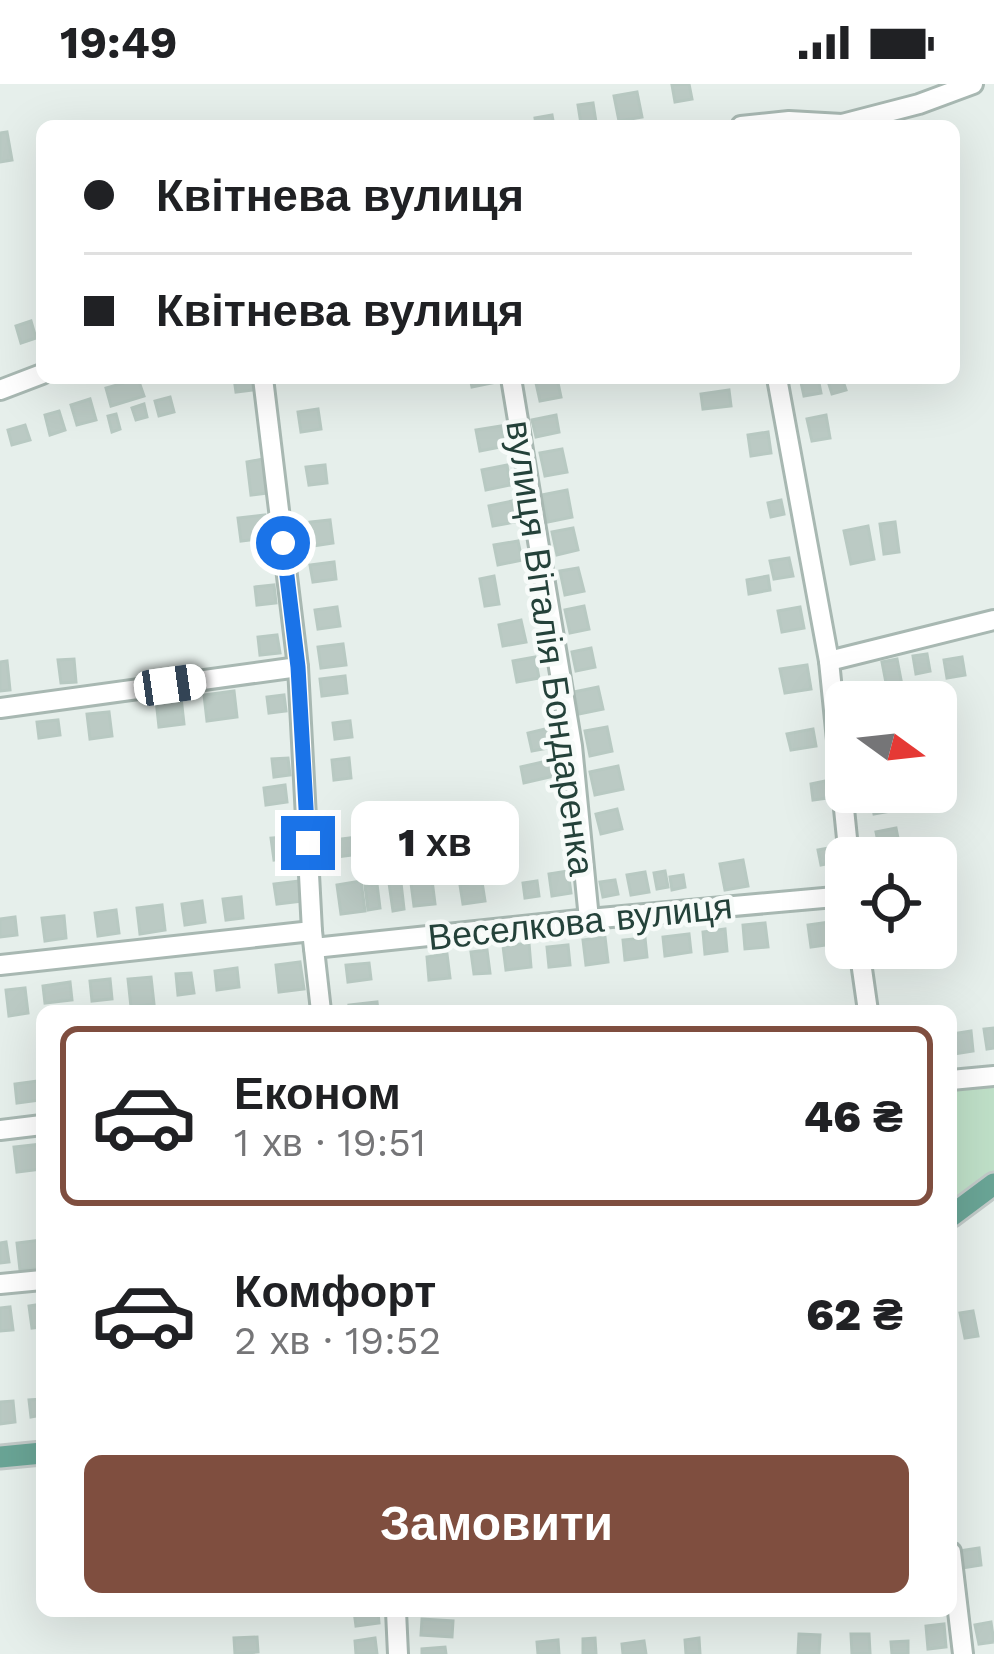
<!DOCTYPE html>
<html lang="uk">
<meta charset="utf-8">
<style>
body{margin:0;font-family:"Work Sans",sans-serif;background:#f2f2f2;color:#202124;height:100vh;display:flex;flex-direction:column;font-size:45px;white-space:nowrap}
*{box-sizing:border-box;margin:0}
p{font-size:39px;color:#757577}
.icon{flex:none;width:66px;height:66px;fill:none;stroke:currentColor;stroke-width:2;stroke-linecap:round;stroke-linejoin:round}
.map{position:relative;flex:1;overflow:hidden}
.sheet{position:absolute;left:36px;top:921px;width:921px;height:612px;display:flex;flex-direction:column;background:#fff;border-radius:18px;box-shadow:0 12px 48px #0002}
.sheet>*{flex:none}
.top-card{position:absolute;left:36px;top:36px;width:924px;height:264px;border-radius:18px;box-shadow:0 12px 48px #0002;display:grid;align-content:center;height:264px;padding:0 48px;background:#fff}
.needle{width:78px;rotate:105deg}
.controls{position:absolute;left:825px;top:597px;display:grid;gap:24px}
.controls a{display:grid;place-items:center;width:132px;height:132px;border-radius:18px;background:#fff;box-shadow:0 12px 48px #0002;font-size:60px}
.end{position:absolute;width:54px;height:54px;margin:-27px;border:15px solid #1a73e8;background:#fff;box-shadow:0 0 0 6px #fff}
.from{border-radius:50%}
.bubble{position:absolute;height:84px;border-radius:18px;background:#fff;box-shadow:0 12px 48px #0002;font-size:39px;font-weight:800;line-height:84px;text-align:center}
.car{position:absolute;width:36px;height:72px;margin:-36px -18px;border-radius:15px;box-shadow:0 0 9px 3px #0007;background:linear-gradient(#fff 24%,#345 0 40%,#fff 0 76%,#345 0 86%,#fff 0)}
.top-card b{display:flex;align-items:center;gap:42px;height:114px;font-size:45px}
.top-card b+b{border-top:3px solid #e0e0e0}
.top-card i{width:30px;height:30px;background:#202124}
ul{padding:21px 0 0;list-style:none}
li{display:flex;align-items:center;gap:36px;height:180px;margin:0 24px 18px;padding:0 24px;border:6px solid transparent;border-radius:18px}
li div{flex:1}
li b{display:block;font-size:45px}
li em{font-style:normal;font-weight:800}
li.on{border-color:#7f4e3f}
li>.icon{width:108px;height:108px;stroke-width:1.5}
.button{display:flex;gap:24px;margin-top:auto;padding:24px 48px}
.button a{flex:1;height:138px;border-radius:18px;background:#7f4e3f;color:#fff;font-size:48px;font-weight:800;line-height:138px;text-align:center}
.status{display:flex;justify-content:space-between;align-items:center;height:84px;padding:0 60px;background:#fff;direction:ltr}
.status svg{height:33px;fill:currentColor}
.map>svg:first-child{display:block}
.green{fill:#bfe0c8}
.building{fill:#bbcac4;stroke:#b8c9c2;stroke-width:3}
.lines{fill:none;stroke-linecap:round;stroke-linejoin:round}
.minor-casing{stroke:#a8b8b2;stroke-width:24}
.major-casing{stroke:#c2cac8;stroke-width:27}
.minor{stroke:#fff;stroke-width:18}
.major{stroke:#6aa596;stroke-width:21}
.route{stroke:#1a73e8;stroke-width:15}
.labels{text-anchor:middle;stroke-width:9;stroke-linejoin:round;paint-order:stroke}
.street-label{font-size:36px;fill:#24423a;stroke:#f7fbf9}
</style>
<div class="status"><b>19:49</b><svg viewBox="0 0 49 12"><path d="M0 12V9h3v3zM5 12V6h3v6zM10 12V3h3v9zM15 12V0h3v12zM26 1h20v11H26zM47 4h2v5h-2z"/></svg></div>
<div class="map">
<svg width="994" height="1570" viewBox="0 0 994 1570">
<rect width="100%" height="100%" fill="#e6efeb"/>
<polygon class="green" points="994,997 994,1088 951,1119 951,1002"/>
<g class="building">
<polygon points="689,0 692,15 675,18 672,1"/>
<polygon points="637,8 642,33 619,37 614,12"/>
<polygon points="593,19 596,38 581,40 578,21"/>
<polygon points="552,31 554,42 536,42 535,34"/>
<polygon points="7,48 12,76 0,78 0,49"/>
<polygon points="31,237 36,254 21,259 16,242"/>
<polygon points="234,294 251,294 253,306 236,308"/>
<polygon points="470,294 495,294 496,298 472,303"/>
<polygon points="557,294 561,313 540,317 536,299"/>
<polygon points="800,294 818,294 821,309 804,312"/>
<polygon points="827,294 842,294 846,306 832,310"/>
<polygon points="138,295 144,312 111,322 106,304"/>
<polygon points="729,306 731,322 703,325 701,310"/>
<polygon points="170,313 174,328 159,332 155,317"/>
<polygon points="90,315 96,336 77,341 71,321"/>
<polygon points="144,320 147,333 136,336 132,324"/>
<polygon points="318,325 321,345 301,348 298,328"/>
<polygon points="59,327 65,346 50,351 45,331"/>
<polygon points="116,330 120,345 112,348 108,332"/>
<polygon points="556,331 559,348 536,353 532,336"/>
<polygon points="826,331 830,354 812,357 807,335"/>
<polygon points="25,341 30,356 12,361 8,346"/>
<polygon points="501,342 505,362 480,367 476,346"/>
<polygon points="768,348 771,369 751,372 748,351"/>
<polygon points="562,365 567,388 545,392 540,369"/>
<polygon points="263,375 268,409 251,411 247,378"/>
<polygon points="325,381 327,399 309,401 306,383"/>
<polygon points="507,381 510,401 486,406 482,386"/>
<polygon points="567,406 572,433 548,438 542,411"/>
<polygon points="781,416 784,430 771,433 768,419"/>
<polygon points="512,417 515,438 493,442 489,422"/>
<polygon points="265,431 268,454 241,457 238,434"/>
<polygon points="330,436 333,459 313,462 310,438"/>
<polygon points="895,438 899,468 884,470 880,440"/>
<polygon points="868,442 874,475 851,480 844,447"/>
<polygon points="573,444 578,466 557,471 552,448"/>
<polygon points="518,457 522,476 498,481 494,461"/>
<polygon points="789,474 793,492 774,495 770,477"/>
<polygon points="334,478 336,495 313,498 310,481"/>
<polygon points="578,484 584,507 565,511 560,487"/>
<polygon points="494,492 499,520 485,522 480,495"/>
<polygon points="768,492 770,506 749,510 747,496"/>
<polygon points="274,501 276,519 257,521 255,503"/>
<polygon points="584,522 589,545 570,549 565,526"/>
<polygon points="337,523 340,542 318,545 315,526"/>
<polygon points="800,523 804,544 782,548 778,527"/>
<polygon points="521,536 526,558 503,562 499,541"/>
<polygon points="277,551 280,569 260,571 258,553"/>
<polygon points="343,560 346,581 321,584 318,563"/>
<polygon points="591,564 595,583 576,587 572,568"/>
<polygon points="927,570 930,587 916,590 913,572"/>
<polygon points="535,573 539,594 517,598 513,577"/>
<polygon points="962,573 965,591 947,594 944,576"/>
<polygon points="74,575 76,598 61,599 58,576"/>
<polygon points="897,575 902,601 887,604 882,578"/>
<polygon points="7,577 10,606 0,607 0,578"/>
<polygon points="807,581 811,605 785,609 780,585"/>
<polygon points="345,592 347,609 322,612 320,595"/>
<polygon points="598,603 603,625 579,630 574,608"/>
<polygon points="234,607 237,633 207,637 204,611"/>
<polygon points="284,611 286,627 269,629 267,613"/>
<polygon points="181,613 184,640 159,643 156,616"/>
<polygon points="109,628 112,652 90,655 87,630"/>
<polygon points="58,636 60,651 39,654 37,638"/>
<polygon points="350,637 352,653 335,655 333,639"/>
<polygon points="607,643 612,667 590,672 585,647"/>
<polygon points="549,644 553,663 532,667 528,649"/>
<polygon points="813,645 816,662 791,666 787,650"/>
<polygon points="288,674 290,691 274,693 272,675"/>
<polygon points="349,674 351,694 334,696 332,676"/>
<polygon points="555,675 558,691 524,699 521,683"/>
<polygon points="618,682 623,705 595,711 590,688"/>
<polygon points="825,697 828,714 813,716 811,700"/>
<polygon points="285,701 287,718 266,721 264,704"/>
<polygon points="893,708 896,726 874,730 870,709"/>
<polygon points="617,725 622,745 601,750 596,730"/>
<polygon points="896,744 900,764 880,768 876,748"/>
<polygon points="295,752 297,773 274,776 271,754"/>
<polygon points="358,753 360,770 336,773 333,756"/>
<polygon points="834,763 836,778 821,781 818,766"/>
<polygon points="743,776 748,802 725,806 720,780"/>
<polygon points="568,787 571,809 552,812 549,790"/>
<polygon points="665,787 668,803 657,805 654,789"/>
<polygon points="645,788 649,808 631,811 627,791"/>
<polygon points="400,790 404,825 393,827 388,792"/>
<polygon points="683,791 685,803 672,806 670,793"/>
<polygon points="432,796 435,820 414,822 411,799"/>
<polygon points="615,796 618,810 603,813 600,798"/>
<polygon points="300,797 303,817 277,820 274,800"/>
<polygon points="361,797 365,827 341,830 337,801"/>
<polygon points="537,797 539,812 525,814 523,799"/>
<polygon points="482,798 485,817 463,820 460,801"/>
<polygon points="377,800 380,824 368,826 365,802"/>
<polygon points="241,813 243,834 226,836 223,815"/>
<polygon points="202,817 205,838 185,841 182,820"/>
<polygon points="162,821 165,846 140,850 137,824"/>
<polygon points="116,826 119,849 98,852 95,829"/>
<polygon points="64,832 66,854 45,857 42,834"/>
<polygon points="15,833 17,851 0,853 0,835"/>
<polygon points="830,838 833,860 811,863 808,841"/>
<polygon points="765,839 768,863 745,865 743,841"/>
<polygon points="725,845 727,867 705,870 703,848"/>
<polygon points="689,850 691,868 665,872 663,853"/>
<polygon points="605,853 608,878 586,881 583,856"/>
<polygon points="645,854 647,873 625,876 623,856"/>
<polygon points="529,859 531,883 506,886 503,862"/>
<polygon points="568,861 570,881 549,883 547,863"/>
<polygon points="487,866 490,889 474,890 471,868"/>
<polygon points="447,870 450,894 429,896 427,873"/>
<polygon points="300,878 304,905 279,908 276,881"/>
<polygon points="369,879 371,895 348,898 346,881"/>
<polygon points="237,884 239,903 217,906 215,887"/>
<polygon points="191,889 194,909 178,911 176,890"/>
<polygon points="151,893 154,920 131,923 128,895"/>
<polygon points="110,895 112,915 92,917 90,897"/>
<polygon points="70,898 72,916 45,919 43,902"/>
<polygon points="25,904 28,929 9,932 6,906"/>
<polygon points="377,918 378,927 350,927 349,921"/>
<polygon points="994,944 994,964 987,965 984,945"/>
<polygon points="971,947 973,967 954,970 952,950"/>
<polygon points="38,997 40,1016 17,1019 15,1000"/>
<polygon points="42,1060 42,1085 17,1088 14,1063"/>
<polygon points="42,1156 42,1184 20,1186 17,1159"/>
<polygon points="6,1158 9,1178 0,1179 0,1159"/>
<polygon points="42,1220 42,1243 32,1244 29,1222"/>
<polygon points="10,1223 13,1246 0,1247 0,1224"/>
<polygon points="973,1227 978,1252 965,1254 960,1229"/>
<polygon points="42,1315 42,1331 31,1333 29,1316"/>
<polygon points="13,1317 15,1338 0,1340 0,1318"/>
<polygon points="979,1464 981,1481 962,1484 959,1467"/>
<polygon points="354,1527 378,1527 379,1539 356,1542"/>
<polygon points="422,1535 453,1537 452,1553 421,1551"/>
<polygon points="991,1538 994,1558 979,1560 975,1541"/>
<polygon points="944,1540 946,1563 928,1565 926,1542"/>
<polygon points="799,1550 820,1551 819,1570 798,1570"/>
<polygon points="851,1550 869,1550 870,1569 852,1570"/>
<polygon points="257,1553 258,1568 235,1570 234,1554"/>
<polygon points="375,1554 377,1570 356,1570 355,1557"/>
<polygon points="595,1554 596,1570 583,1570 583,1555"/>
<polygon points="699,1554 700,1570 686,1570 685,1556"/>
<polygon points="558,1556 559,1570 538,1570 537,1558"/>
<polygon points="644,1557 646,1570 623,1570 622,1560"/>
<polygon points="908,1557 908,1570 892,1570 891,1558"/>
<polygon points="445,1563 446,1570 422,1570 422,1565"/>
</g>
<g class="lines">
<defs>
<g id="minor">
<polyline points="741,42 789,37 842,40 919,20 973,0"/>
<polyline points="263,294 298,583 312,847 321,927"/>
<polyline points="511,294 572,662 589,835"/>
<polyline points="777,294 829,577 849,774"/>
<polyline points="0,306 42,290"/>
<polyline points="829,577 994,536"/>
<polyline points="0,624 298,583"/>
<polyline points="314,864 589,835 846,812"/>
<polyline points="859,864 868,927"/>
<polyline points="0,881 312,847"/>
<polyline points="951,996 994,992"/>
<polyline points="0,1046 42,1041"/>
<polyline points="0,1200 42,1196"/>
<polyline points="951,1468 963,1570"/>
<polyline points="396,1527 398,1570"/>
</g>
<g id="major">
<polyline points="951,1132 994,1100"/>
<polyline points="0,1373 42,1369"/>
</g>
</defs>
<use href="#minor" class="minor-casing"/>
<use href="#major" class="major-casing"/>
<use href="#minor" class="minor"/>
<use href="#major" class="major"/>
</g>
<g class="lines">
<polyline class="route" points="283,459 298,583 308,759"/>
</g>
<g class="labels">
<g class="street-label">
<text transform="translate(551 564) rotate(82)" y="13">вулиця Віталія Бондаренка</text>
<text transform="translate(580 837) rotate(-6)" y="13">Веселкова вулиця</text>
</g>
</g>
</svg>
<div class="controls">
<a><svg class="needle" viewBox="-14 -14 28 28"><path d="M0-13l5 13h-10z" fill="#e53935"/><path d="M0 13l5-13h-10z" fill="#757577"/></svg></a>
<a><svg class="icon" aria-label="locate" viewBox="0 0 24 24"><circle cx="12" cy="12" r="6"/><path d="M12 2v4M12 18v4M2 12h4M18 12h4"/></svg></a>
</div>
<i class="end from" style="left:283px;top:459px"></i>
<i class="end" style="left:308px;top:759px"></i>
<div class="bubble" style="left:351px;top:717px;width:168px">1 хв</div>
<i class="car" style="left:170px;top:601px;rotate:82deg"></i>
<div class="top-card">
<b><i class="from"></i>Квітнева вулиця</b>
<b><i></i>Квітнева вулиця</b>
</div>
<section class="sheet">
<ul>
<li class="on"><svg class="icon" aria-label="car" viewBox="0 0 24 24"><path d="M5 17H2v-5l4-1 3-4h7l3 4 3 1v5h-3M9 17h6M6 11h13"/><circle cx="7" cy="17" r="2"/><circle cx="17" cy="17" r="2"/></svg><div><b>Економ</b><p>1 хв · 19:51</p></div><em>46 ₴</em></li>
<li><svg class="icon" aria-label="car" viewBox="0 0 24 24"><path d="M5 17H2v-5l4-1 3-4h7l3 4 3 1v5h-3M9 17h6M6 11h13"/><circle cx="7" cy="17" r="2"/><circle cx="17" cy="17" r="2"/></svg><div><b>Комфорт</b><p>2 хв · 19:52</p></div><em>62 ₴</em></li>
</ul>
<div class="button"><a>Замовити</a></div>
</section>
</div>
